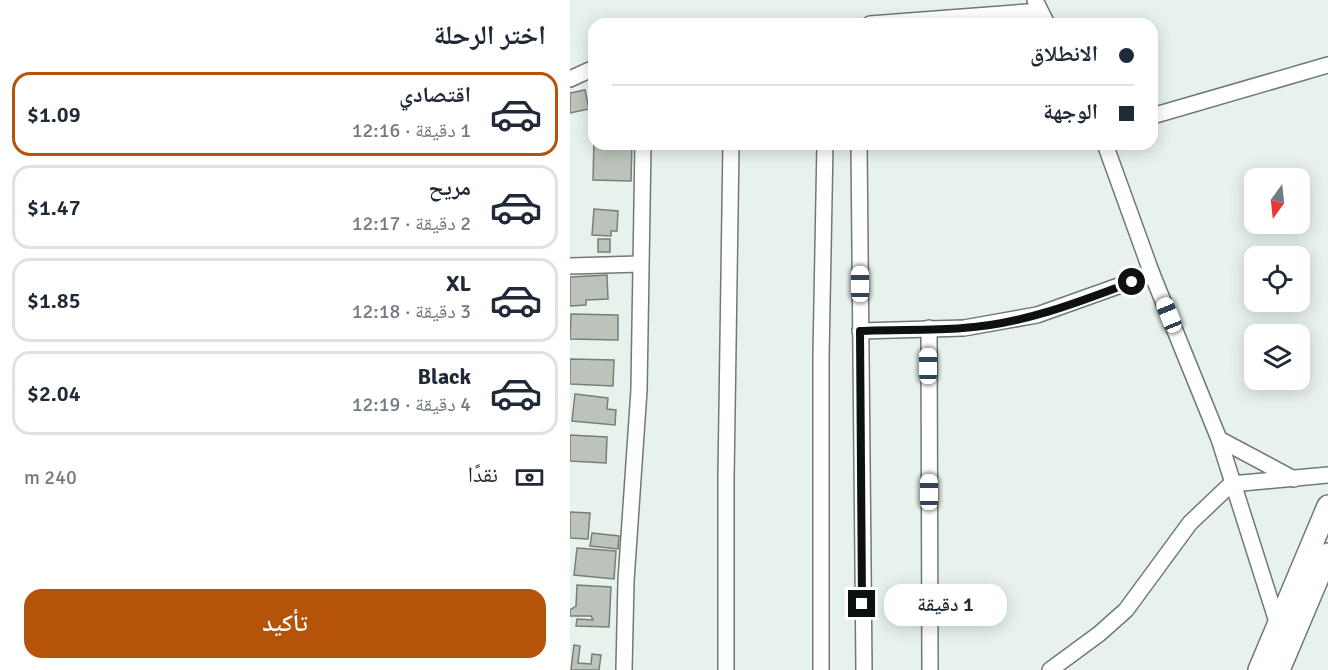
<!DOCTYPE html>
<html lang="ar">
<meta charset="utf-8">
<style>
body{margin:0;font-family:Signika,"Noto Naskh Arabic",sans-serif;background:#f6f6f7;color:#1f2937;direction:rtl;height:100vh;display:flex;flex-direction:column;font-size:22px;white-space:nowrap}
*{box-sizing:border-box;margin:0}
p{font-size:20px;color:#747a83}
.icon{flex:none;width:33px;height:33px;fill:none;stroke:currentColor;stroke-width:2;stroke-linecap:round;stroke-linejoin:round}
.map{position:relative;flex:1;overflow:hidden;direction:ltr}
.sheet{display:flex;flex-direction:column;background:#fff;width:570px}
.sheet>*{flex:none}
.guide{position:absolute;left:18px;top:18px;width:570px;height:132px;border-radius:18px;box-shadow:0 3px 15px #0003;direction:rtl;display:grid;align-content:center;height:132px;padding:0 24px;background:#fff}
.needle{width:39px;rotate:195deg}
.buttons{position:absolute;left:674px;top:168px;display:grid;gap:12px}
.buttons a{display:grid;place-items:center;width:66px;height:66px;border-radius:12px;background:#fff;box-shadow:0 3px 15px #0003;font-size:30px}
.end{position:absolute;width:27px;height:27px;margin:-14px;border:8px solid #0d110f;background:#fff;box-shadow:0 0 0 3px #fff}
.from{border-radius:50%}
.bubble{position:absolute;height:42px;border-radius:18px;background:#fff;box-shadow:0 3px 15px #0003;font-size:20px;font-weight:600;line-height:42px;text-align:center;direction:rtl}
.car{position:absolute;width:18px;height:36px;margin:-18px -9px;border-radius:8px;box-shadow:0 0 4px 2px #0007;background:linear-gradient(#fff 24%,#345 0 40%,#fff 0 76%,#345 0 86%,#fff 0)}
.guide b{display:flex;align-items:center;gap:21px;height:57px;font-size:22px}
.guide b+b{border-top:2px solid #e0e1e3}
.guide i{width:15px;height:15px;background:#1f2937}
ul{padding:0;list-style:none}
li{display:flex;align-items:center;gap:18px;height:84px;margin:0 12px 9px;padding:0 12px;border:3px solid #e0e1e3;border-radius:18px}
li div{flex:1}
li b{display:block;font-size:22px}
li em{font-style:normal;font-weight:600}
li.selected{border-color:#b45309}
li>.icon{width:54px;height:54px;stroke-width:1.5}
h2{padding:0 24px;font-size:27px;line-height:72px}
.pay{display:flex;align-items:center;gap:15px;height:66px;padding:0 24px;font-size:22px}
.pay p{margin-inline-start:auto}
.action{display:flex;gap:12px;margin-top:auto;padding:12px 24px}
.action a{flex:1;height:69px;border-radius:18px;background:#b45309;color:#fff;font-size:24px;font-weight:600;line-height:69px;text-align:center}
main{display:flex;flex:1;min-height:0}
.map>svg:first-child{display:block}
.building{fill:#bbc3ba;stroke:#787f77;stroke-width:1.5}
.lines{fill:none;stroke-linecap:round;stroke-linejoin:round}
.street-casing{stroke:#707a75;stroke-width:18}
.secondary-casing{stroke:#707a75;stroke-width:24}
.street{stroke:#fff;stroke-width:15}
.secondary{stroke:#fff;stroke-width:21}
.route{stroke:#0d110f;stroke-width:8}
</style>
<main>
<div class="map">
<svg width="758" height="670" viewBox="0 0 758 670">
<rect width="100%" height="100%" fill="#e7f2ed"/>
<g class="building">
<polygon points="15,90 19,109 0,113 0,93"/>
<polygon points="24,139 24,144 62,144 61,181 23,180"/>
<polygon points="24,209 48,211 47,231 41,231 41,236 22,235"/>
<rect x="28" y="239" width="12" height="13"/>
<polygon points="37,275 38,299 16,300 16,305 0,306 0,277"/>
<polygon points="1,314 48,315 48,340 0,339"/>
<polygon points="0,359 44,360 43,386 0,384"/>
<polygon points="5,394 38,398 37,409 46,410 45,425 2,421"/>
<polygon points="0,435 37,437 36,463 0,461"/>
<polygon points="0,512 20,513 18,539 0,538"/>
<polygon points="22,533 49,536 48,549 20,546"/>
<polygon points="7,548 46,551 44,579 4,575"/>
<polygon points="7,585 41,587 39,627 6,626 7,619 23,620 21,616 0,616 0,610 6,606"/>
<polygon points="4,645 10,646 8,663 21,664 22,654 31,655 29,670 1,670"/>
</g>
<g class="lines">
<defs>
<g id="street">
<polyline points="465,0 477,24"/>
<polyline points="300,24 470,11"/>
<polyline points="0,79 24,68"/>
<polyline points="582,116 758,65"/>
<polyline points="289,144 294,670"/>
<polyline points="535,144 582,274 649,439 708,625 711,627"/>
<polyline points="0,266 70,264"/>
<polyline points="359,328 360,670"/>
<polyline points="290,331 394,328 467,315 582,274"/>
<polyline points="649,439 724,479"/>
<polyline points="54,670 56,581 69,390 73,144"/>
<polyline points="156,670 156,478 161,144"/>
<polyline points="251,670 251,356 255,144"/>
<polyline points="480,670 529,634 556,610 620,523 661,484 758,475"/>
</g>
<g id="secondary">
<polyline points="689,670 758,506"/>
<polyline points="709,670 758,554"/>
</g>
</defs>
<use href="#street" class="street-casing"/>
<use href="#secondary" class="secondary-casing"/>
<use href="#street" class="street"/>
<use href="#secondary" class="secondary"/>
</g>
<g class="lines">
<path class="route" d="M292,604L290,331C324,329 359,331 393,328C452,324 507,303 562,282"/>
</g>
</svg>
<div class="buttons">
<a><svg class="needle" viewBox="-14 -14 28 28"><path d="M0-13l5 13h-10z" fill="#e53935"/><path d="M0 13l5-13h-10z" fill="#747a83"/></svg></a>
<a><svg class="icon" aria-label="locate" viewBox="0 0 24 24"><circle cx="12" cy="12" r="6"/><path d="M12 2v4M12 18v4M2 12h4M18 12h4"/></svg></a>
<a><svg class="icon" aria-label="layers" viewBox="0 0 24 24"><path d="M12 4l9 5-9 5-9-5zM3 14l9 5 9-5"/></svg></a>
</div>
<i class="end from" style="left:562px;top:282px"></i>
<i class="end" style="left:292px;top:604px"></i>
<div class="bubble" style="left:314px;top:584px;width:123px">1 دقيقة</div>
<i class="car" style="left:290px;top:284px;rotate:0deg"></i>
<i class="car" style="left:599px;top:315px;rotate:338deg"></i>
<i class="car" style="left:358px;top:366px;rotate:0deg"></i>
<i class="car" style="left:359px;top:492px;rotate:0deg"></i>
<div class="guide">
<b><i class="from"></i>الانطلاق</b>
<b><i></i>الوجهة</b>
</div>
</div>
<section class="sheet">
<h2>اختر الرحلة</h2>
<ul>
<li class="selected"><svg class="icon" aria-label="car" viewBox="0 0 24 24"><path d="M5 17H2v-5l4-1 3-4h7l3 4 3 1v5h-3M9 17h6M6 11h13"/><circle cx="7" cy="17" r="2"/><circle cx="17" cy="17" r="2"/></svg><div><b>اقتصادي</b><p>1 دقيقة · 12:16</p></div><em>$1.09</em></li>
<li><svg class="icon" aria-label="car" viewBox="0 0 24 24"><path d="M5 17H2v-5l4-1 3-4h7l3 4 3 1v5h-3M9 17h6M6 11h13"/><circle cx="7" cy="17" r="2"/><circle cx="17" cy="17" r="2"/></svg><div><b>مريح</b><p>2 دقيقة · 12:17</p></div><em>$1.47</em></li>
<li><svg class="icon" aria-label="car" viewBox="0 0 24 24"><path d="M5 17H2v-5l4-1 3-4h7l3 4 3 1v5h-3M9 17h6M6 11h13"/><circle cx="7" cy="17" r="2"/><circle cx="17" cy="17" r="2"/></svg><div><b>XL</b><p>3 دقيقة · 12:18</p></div><em>$1.85</em></li>
<li><svg class="icon" aria-label="car" viewBox="0 0 24 24"><path d="M5 17H2v-5l4-1 3-4h7l3 4 3 1v5h-3M9 17h6M6 11h13"/><circle cx="7" cy="17" r="2"/><circle cx="17" cy="17" r="2"/></svg><div><b>Black</b><p>4 دقيقة · 12:19</p></div><em>$2.04</em></li>
</ul>
<div class="pay"><svg class="icon" aria-label="cash" viewBox="0 0 24 24"><path d="M3 7h18v10H3z"/><circle cx="12" cy="12" r="2"/></svg>نقدًا<p>240 m</p></div>
<div class="action"><a>تأكيد</a></div>
</section>
</main>
